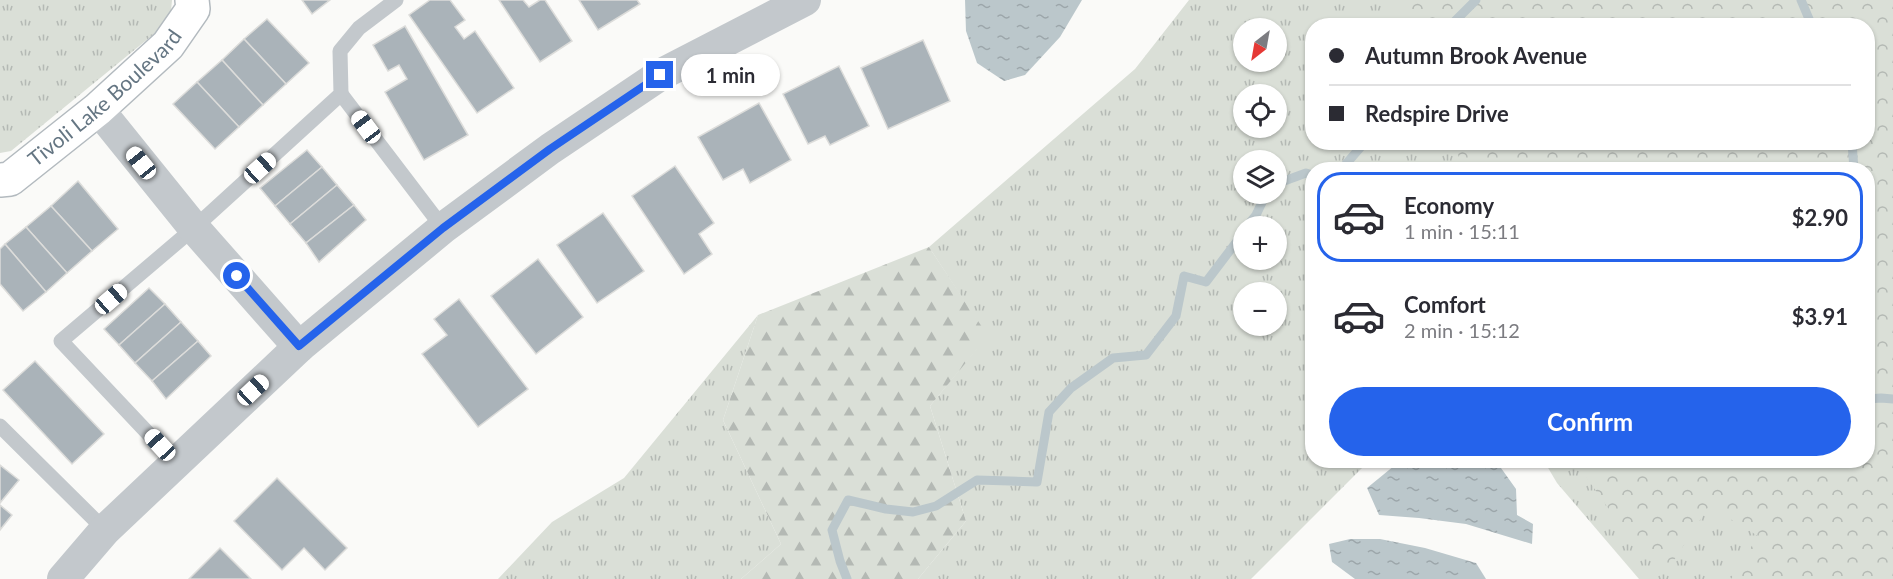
<!DOCTYPE html>
<meta charset="utf-8">
<style>
body{margin:0;font-family:Lato,sans-serif;background:#f7f7f7;color:#2b2b33;height:100vh;display:flex;flex-direction:column;font-size:22px;white-space:nowrap}
*{box-sizing:border-box;margin:0}
p{font-size:20px;color:#7c7c81}
.icon{flex:none;width:33px;height:33px;fill:none;stroke:currentColor;stroke-width:2;stroke-linecap:round;stroke-linejoin:round}
.map{position:relative;flex:1;overflow:hidden}
.drawer{position:absolute;left:1305px;top:162px;width:570px;height:306px;display:flex;flex-direction:column;background:#fff;border-radius:24px;box-shadow:0 2px 4px #0004}
.drawer>*{flex:none}
.guide{position:absolute;left:1305px;top:18px;width:570px;height:132px;border-radius:24px;box-shadow:0 2px 4px #0004;display:grid;align-content:center;height:132px;padding:0 24px;background:#fff}
.needle{width:39px;rotate:211deg}
.fabs{position:absolute;left:1233px;top:18px;display:grid;gap:12px}
.fabs a{display:grid;place-items:center;width:54px;height:54px;border-radius:50%;background:#fff;box-shadow:0 2px 4px #0004;font-size:30px}
.end{position:absolute;width:27px;height:27px;margin:-14px;border:8px solid #2563eb;background:#fff;box-shadow:0 0 0 3px #fff}
.from{border-radius:50%}
.bubble{position:absolute;height:42px;border-radius:21px;background:#fff;box-shadow:0 2px 4px #0004;font-size:20px;font-weight:700;line-height:42px;text-align:center}
.car{position:absolute;width:18px;height:36px;margin:-18px -9px;border-radius:8px;box-shadow:0 0 4px 2px #0007;background:linear-gradient(#fff 24%,#345 0 40%,#fff 0 76%,#345 0 86%,#fff 0)}
.guide b{display:flex;align-items:center;gap:21px;height:57px;font-size:22px}
.guide b+b{border-top:2px solid #e1e1e2}
.guide i{width:15px;height:15px;background:#2b2b33}
ul{padding:10px 0 0;list-style:none}
li{display:flex;align-items:center;gap:18px;height:90px;margin:0 12px 9px;padding:0 12px;border:3px solid transparent;border-radius:24px}
li div{flex:1}
li b{display:block;font-size:22px}
li em{font-style:normal;font-weight:700}
li.current{border-color:#2563eb}
li>.icon{width:54px;height:54px;stroke-width:1.5}
.button{display:flex;gap:12px;margin-top:auto;padding:12px 24px}
.button a{flex:1;height:69px;border-radius:36px;background:#2563eb;color:#fff;font-size:24px;font-weight:700;line-height:69px;text-align:center}
.map>svg:first-child{display:block}
.grass{fill:url(#grass-tufts);fill-rule:evenodd}
.forest{fill:url(#forest-firs)}
.park{fill:url(#park-crowns)}
.water{fill:url(#water-ripples)}
.lines{fill:none;stroke-linecap:round;stroke-linejoin:round}
.stream{stroke:#bbc7cb;stroke-width:9}
.building{fill:#aab3b9;stroke:#dcdcda;stroke-width:1.5}
.secondary-casing{stroke:#b3babf;stroke-width:36}
.lane{stroke:#c3c8cc;stroke-width:15}
.street{stroke:#c3c8cc;stroke-width:32}
.secondary{stroke:#fff;stroke-width:33}
.route{stroke:#2563eb;stroke-width:8}
.labels{text-anchor:middle;stroke-width:6;stroke-linejoin:round;paint-order:stroke}
.street-label{font-size:21px;fill:#657683;stroke:#fff}
</style>
<div class="map">
<svg width="1893" height="579" viewBox="0 0 1893 579">
<defs>
<pattern id="grass-tufts" width="24" height="20" patternUnits="userSpaceOnUse" patternTransform="scale(1.5)"><rect width="24" height="20" fill="#dadfd7"/><path d="M3 7l-1-3M5 7V3M7 7l1-3M15 17l-1-3M17 17v-4M19 17l1-3" fill="none" stroke="#b4b9b4"/></pattern>
<pattern id="forest-firs" width="22" height="20" patternUnits="userSpaceOnUse" patternTransform="scale(1.5)"><rect width="22" height="20" fill="#dadfd7"/><path d="M5 1l3.5 6h-7zM16 11l3.5 6h-7z" fill="#b4b9b4"/></pattern>
<pattern id="park-crowns" width="20" height="18" patternUnits="userSpaceOnUse" patternTransform="scale(1.5)"><rect width="20" height="18" fill="#dadfd7"/><path d="M2 6a3 3 0 1 1 6 0M12 15a3 3 0 1 1 6 0" fill="none" stroke="#b4b9b4"/></pattern>
<pattern id="water-ripples" width="26" height="14" patternUnits="userSpaceOnUse" patternTransform="scale(1.5)"><rect width="26" height="14" fill="#bbc7cb"/><path d="M2 4q2-2 4 0t4 0M15 11q2-2 4 0t4 0" fill="none" stroke="#9ca6aa"/></pattern>
</defs>
<rect width="100%" height="100%" fill="#fafaf8"/>
<g class="grass">
<polygon points="0,0 172,0 171,11 160,29 11,151 0,153"/>
<path d="M1189,0H1669L1677,25L1312,26V142L1710,143L1715,169L1312,170V460L1369,461L1251,579H918L966,521L930,406L987,336L929,247L1135,69ZM1244,28H1276V62H1244ZM1244,94H1276V128H1244ZM1244,160H1276V194H1244ZM1244,226H1276V260H1244ZM1244,292H1276V326H1244Z"/>
<polygon points="758,315 723,420 781,544 741,579 498,579 552,522 624,478"/>
<polygon points="1544,461 1711,461 1873,579 1639,579 1557,483"/>
</g>
<polygon class="forest" points="929,247 988,336 930,406 966,521 918,579 741,579 781,544 723,420 758,315"/>
<polygon class="park" points="1398,0 1893,0 1893,579 1731,579 1758,536 1709,506 1667,571 1620,525 1575,461 1868,460 1868,170 1463,169 1454,143 1868,142 1868,26 1409,25"/>
<g class="water">
<polygon points="965,0 1082,0 1060,37 1025,75 1004,81 977,63 966,31"/>
<polygon points="1400,461 1496,461 1516,489 1517,515 1533,524 1532,544 1466,524 1419,518 1379,515 1367,488"/>
<polygon points="1350,539 1380,539 1425,548 1476,563 1486,579 1355,579 1332,562 1329,544"/>
</g>
<g class="lines">
<g class="stream">
<polyline points="1801,0 1812,26"/>
<polyline points="1450,26 1476,0"/>
<polyline points="1852,142 1854,170"/>
<polyline points="1344,170 1346,164 1365,142"/>
<polyline points="1276,184 1306,173 1312,175"/>
<polyline points="1247,226 1256,215 1266,194"/>
<polyline points="1868,399 1881,398 1893,399"/>
<polyline points="847,579 840,561 832,530 848,500 886,509 913,512 936,506 977,480 1037,482 1049,412 1071,388 1113,358 1146,355 1176,316 1184,276 1206,282 1244,232"/>
</g>
</g>
<g class="building">
<polygon points="302,0 330,0 312,14"/>
<polygon points="430,0 450,0 465,20 455,27 464,39 475,31 514,88 477,113 409,15"/>
<polygon points="499,0 523,0 529,7 540,0 545,0 572,41 540,62"/>
<polygon points="579,0 637,0 640,4 598,30"/>
<polygon points="267,19 309,63 286,84 244,39"/>
<polygon points="405,26 468,135 424,160 385,92 407,79 399,65 388,71 373,45"/>
<polygon points="244,39 286,84 263,105 222,60"/>
<polygon points="923,40 950,101 888,129 861,68"/>
<polygon points="222,60 263,105 239,127 197,82"/>
<polygon points="839,66 869,126 830,145 825,136 808,144 783,94"/>
<polygon points="197,82 239,127 215,149 173,104"/>
<polygon points="759,103 791,160 750,183 743,169 723,180 698,137"/>
<polygon points="307,150 322,167 275,206 260,188"/>
<polygon points="675,166 714,223 699,234 712,254 684,274 632,196"/>
<polygon points="322,167 337,185 290,224 275,206"/>
<polygon points="78,181 118,229 92,251 51,206"/>
<polygon points="337,185 354,205 306,243 290,224"/>
<polygon points="354,205 366,220 319,262 306,243"/>
<polygon points="51,206 92,251 67,273 26,227"/>
<polygon points="603,213 644,271 597,303 557,245"/>
<polygon points="26,227 67,273 46,292 5,244"/>
<polygon points="5,244 46,292 23,311 0,284 0,249"/>
<polygon points="538,259 583,317 536,354 491,296"/>
<polygon points="149,288 165,304 119,345 104,329"/>
<polygon points="459,299 528,389 478,427 422,354 447,335 434,319"/>
<polygon points="165,304 181,322 135,363 119,345"/>
<polygon points="181,322 198,341 152,381 135,363"/>
<polygon points="198,341 211,356 166,399 152,381"/>
<polygon points="35,361 104,434 72,464 3,390"/>
<polygon points="0,465 19,480 0,503"/>
<polygon points="277,478 347,548 325,570 304,548 282,570 234,521"/>
<polygon points="0,505 12,515 0,530"/>
<polygon points="220,548 251,579 189,579"/>
</g>
<g class="lines">
<defs>
<g id="secondary">
<path id="s1" d="M0,180L10,179L98,109L168,45L193,9L192,0"/>
</g>
</defs>
<use href="#secondary" class="secondary-casing"/>
<g class="lane">
<polyline points="341,94 443,228"/>
<polyline points="0,426 105,530"/>
<polyline points="176,463 61,341 194,228 341,94 340,51 359,28 396,0"/>
</g>
<g class="street">
<polyline points="98,109 194,228 299,347"/>
<polyline points="63,579 105,530 299,347 443,228 550,149 660,75 805,0"/>
</g>
<use href="#secondary" class="secondary"/>
</g>
<g class="lines">
<polyline class="route" points="237,276 299,346 443,228 550,149 660,75"/>
</g>
<g class="labels">
<g class="street-label">
<text dy="7" stroke="none"><textPath href="#s1" startOffset="135">Tivoli Lake Boulevard</textPath></text>
</g>
</g>
</svg>
<div class="fabs">
<a><svg class="needle" viewBox="-14 -14 28 28"><path d="M0-13l5 13h-10z" fill="#e53935"/><path d="M0 13l5-13h-10z" fill="#7c7c81"/></svg></a>
<a><svg class="icon" aria-label="locate" viewBox="0 0 24 24"><circle cx="12" cy="12" r="6"/><path d="M12 2v4M12 18v4M2 12h4M18 12h4"/></svg></a>
<a><svg class="icon" aria-label="layers" viewBox="0 0 24 24"><path d="M12 4l9 5-9 5-9-5zM3 14l9 5 9-5"/></svg></a>
<a>+</a>
<a>−</a>
</div>
<i class="end from" style="left:237px;top:276px"></i>
<i class="end" style="left:660px;top:75px"></i>
<div class="bubble" style="left:681px;top:54px;width:99px">1 min</div>
<i class="car" style="left:366px;top:127px;rotate:323deg"></i>
<i class="car" style="left:141px;top:163px;rotate:321deg"></i>
<i class="car" style="left:260px;top:168px;rotate:48deg"></i>
<i class="car" style="left:111px;top:299px;rotate:49deg"></i>
<i class="car" style="left:253px;top:390px;rotate:47deg"></i>
<i class="car" style="left:160px;top:445px;rotate:317deg"></i>
<div class="guide">
<b><i class="from"></i>Autumn Brook Avenue</b>
<b><i></i>Redspire Drive</b>
</div>
<section class="drawer">
<ul>
<li class="current"><svg class="icon" aria-label="car" viewBox="0 0 24 24"><path d="M5 17H2v-5l4-1 3-4h7l3 4 3 1v5h-3M9 17h6M6 11h13"/><circle cx="7" cy="17" r="2"/><circle cx="17" cy="17" r="2"/></svg><div><b>Economy</b><p>1 min · 15:11</p></div><em>$2.90</em></li>
<li><svg class="icon" aria-label="car" viewBox="0 0 24 24"><path d="M5 17H2v-5l4-1 3-4h7l3 4 3 1v5h-3M9 17h6M6 11h13"/><circle cx="7" cy="17" r="2"/><circle cx="17" cy="17" r="2"/></svg><div><b>Comfort</b><p>2 min · 15:12</p></div><em>$3.91</em></li>
</ul>
<div class="button"><a>Confirm</a></div>
</section>
</div>
